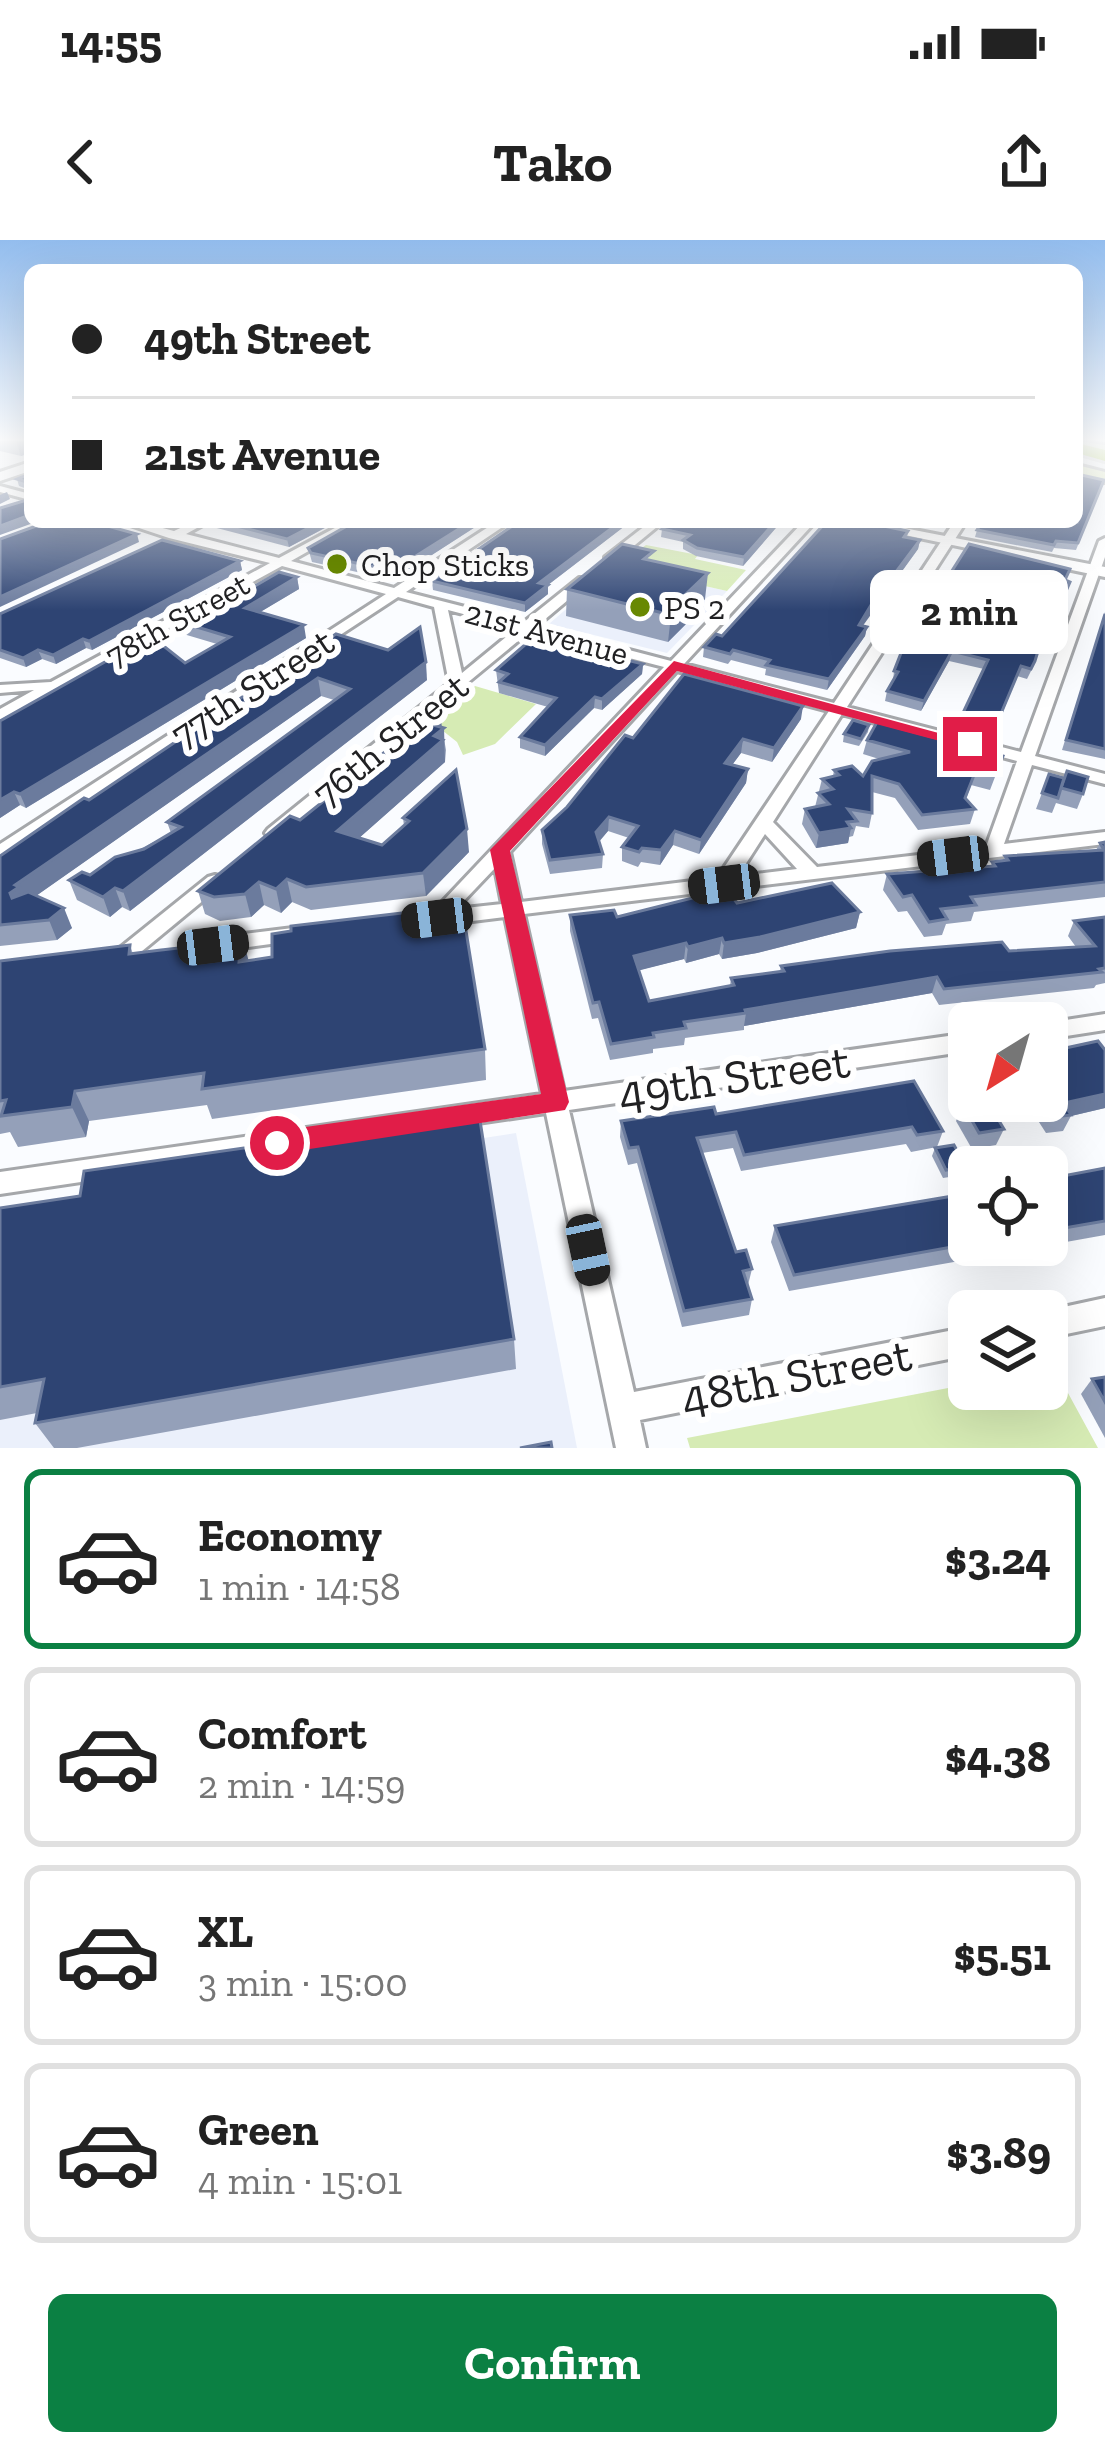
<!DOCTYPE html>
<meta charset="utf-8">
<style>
body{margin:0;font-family:"Zilla Slab",serif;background:#f6f6f6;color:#222;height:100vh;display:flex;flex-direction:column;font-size:45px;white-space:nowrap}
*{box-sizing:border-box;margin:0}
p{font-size:39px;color:#767676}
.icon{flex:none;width:66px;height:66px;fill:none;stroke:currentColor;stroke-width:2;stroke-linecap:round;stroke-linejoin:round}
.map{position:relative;height:1208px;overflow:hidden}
.side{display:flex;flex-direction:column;background:#fff;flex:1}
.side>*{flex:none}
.top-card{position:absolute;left:24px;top:24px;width:1059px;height:264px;border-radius:18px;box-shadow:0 12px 48px #0002;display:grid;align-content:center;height:264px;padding:0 48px;background:#fff}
.needle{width:78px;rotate:217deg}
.fabs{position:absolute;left:948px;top:762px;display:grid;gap:24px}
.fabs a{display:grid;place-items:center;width:120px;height:120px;border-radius:18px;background:#fff;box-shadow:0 12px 48px #0002;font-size:60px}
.end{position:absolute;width:54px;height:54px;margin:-27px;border:15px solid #e11d48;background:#fff;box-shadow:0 0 0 6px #fff}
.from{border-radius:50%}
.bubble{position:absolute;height:84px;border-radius:18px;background:#fff;box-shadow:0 12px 48px #0002;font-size:39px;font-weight:700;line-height:84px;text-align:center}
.car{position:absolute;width:36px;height:72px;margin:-36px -18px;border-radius:15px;box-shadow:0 0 9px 3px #0007;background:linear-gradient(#222 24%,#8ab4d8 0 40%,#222 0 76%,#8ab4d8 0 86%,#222 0)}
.top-card b{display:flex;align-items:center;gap:42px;height:114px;font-size:45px}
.top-card b+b{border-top:3px solid #e0e0e0}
.top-card i{width:30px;height:30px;background:#222}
ul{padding:21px 0 0;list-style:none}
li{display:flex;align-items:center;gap:36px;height:180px;margin:0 24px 18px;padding:0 24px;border:6px solid #e0e0e0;border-radius:18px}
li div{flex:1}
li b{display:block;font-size:45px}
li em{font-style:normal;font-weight:700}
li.active{border-color:#0b8043}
li>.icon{width:108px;height:108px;stroke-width:1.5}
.button{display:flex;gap:24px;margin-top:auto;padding:24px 48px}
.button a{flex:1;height:138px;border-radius:18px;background:#0b8043;color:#fff;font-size:48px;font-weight:700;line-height:138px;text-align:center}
.status{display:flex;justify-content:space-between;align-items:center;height:84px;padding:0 60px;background:#fff;direction:ltr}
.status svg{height:33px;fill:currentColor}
header{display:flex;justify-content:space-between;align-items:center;height:156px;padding:0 48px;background:#fff;font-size:54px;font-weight:700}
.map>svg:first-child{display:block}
.built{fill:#ebf0fb}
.green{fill:#d6ebb4}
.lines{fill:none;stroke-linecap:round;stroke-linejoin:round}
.minor-casing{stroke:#a5a7aa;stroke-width:6}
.tertiary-casing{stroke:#a5a7aa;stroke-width:6}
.secondary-casing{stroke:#a5a7aa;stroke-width:6}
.motorway-casing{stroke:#d7d7d7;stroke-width:6}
.minor{fill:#fff;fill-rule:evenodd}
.tertiary{fill:#fff;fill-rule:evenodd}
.secondary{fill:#e1edbe;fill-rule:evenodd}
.motorway{fill:#9ac427;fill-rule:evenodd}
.wall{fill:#94a0b9}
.shaded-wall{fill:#6b7b9d}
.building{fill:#2e4473;stroke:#6b7b9d;stroke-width:3}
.route{fill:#e11d48}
.poi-dot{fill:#688802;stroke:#fff;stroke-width:4.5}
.labels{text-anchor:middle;stroke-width:12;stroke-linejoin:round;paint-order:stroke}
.far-poi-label{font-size:33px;fill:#212123;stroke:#fff;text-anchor:start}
.far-street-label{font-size:33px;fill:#212123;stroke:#fff}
.street-label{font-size:39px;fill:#212123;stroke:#fff}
.near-street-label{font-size:48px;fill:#212123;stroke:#fff}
</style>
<div class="status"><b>14:55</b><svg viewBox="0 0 49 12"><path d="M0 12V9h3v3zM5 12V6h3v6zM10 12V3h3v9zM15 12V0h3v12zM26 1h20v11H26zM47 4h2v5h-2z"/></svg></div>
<header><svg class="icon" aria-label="back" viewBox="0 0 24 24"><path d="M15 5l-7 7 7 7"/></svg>Tako<svg class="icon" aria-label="share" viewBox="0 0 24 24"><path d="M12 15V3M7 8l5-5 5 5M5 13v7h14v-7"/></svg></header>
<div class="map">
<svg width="1105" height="1208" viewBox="0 0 1105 1208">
<rect width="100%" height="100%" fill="#fafcff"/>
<g class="built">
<polygon points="616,326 727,351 667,413 549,384"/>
<polygon points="516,893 577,1208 0,1208 0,972"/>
</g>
<g class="green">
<polygon points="646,305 698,315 695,319 746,330 727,351 616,326"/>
<polygon points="475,446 536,464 495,504 463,515 457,502 433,483"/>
<polygon points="1056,1131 1098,1208 690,1208 687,1198 969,1144 969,1149 1047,1149 1047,1132"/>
</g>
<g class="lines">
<defs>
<g id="minor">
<polygon points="0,246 30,254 30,260 0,252"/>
<path d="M121,282H140L174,291L193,282H208L186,294L279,318L346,282H360L291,321L394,348L496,282H510L406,352L524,382L579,338H587V344L537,386L671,421L803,282H815L684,424L834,463L954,282H966L847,467L1021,512L1099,301L1105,298V317L1035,516L1105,534V544L1032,525L1004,604L1105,592V604L524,674L564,851L969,793V811L569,870L634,1152L969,1087V1115L640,1180L646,1208H616L546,873L0,954V932L542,854L505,677L440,685L430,683L427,678L664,427L529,392L280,597H268L265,593L268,589L449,443L434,367L398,357L0,618V604L386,354L282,326L0,480V469L34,450L0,453V445L51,442L270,323L169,298ZM448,370L517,388L462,433ZM677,431L829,471L717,638L521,662L510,612ZM842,474L1017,521L986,607L817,627L773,582ZM765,594L797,629L738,636ZM495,628L502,664L456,669Z"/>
<polygon points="650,282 663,282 613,323 605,323 605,317"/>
<polygon points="215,635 222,637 224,641 222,645 130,721 116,721 113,716 116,711 208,637"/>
<polygon points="293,688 300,690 303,695 300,700 219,711 212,709 209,704 212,699 219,697"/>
<polygon points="1105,774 1105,790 1047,799 1046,783"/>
<polygon points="1105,1058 1105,1086 1047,1098 1047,1071 1045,1071"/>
</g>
<g id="tertiary">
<polygon points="30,222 30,231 0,241 0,232"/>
<polygon points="843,282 873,282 1105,327 1105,337"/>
</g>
<g id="secondary">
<polygon points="1077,201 1105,205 1105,213 1077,206"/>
<polygon points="1077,225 1105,232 1105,242 1077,234"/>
</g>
<polygon id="motorway" points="1077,203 1105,210 1105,221 1077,213"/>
</defs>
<use href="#minor" class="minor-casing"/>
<use href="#tertiary" class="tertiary-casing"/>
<use href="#secondary" class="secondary-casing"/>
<use href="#motorway" class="motorway-casing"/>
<use href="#minor" class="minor"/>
<use href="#tertiary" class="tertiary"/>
<use href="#secondary" class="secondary"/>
<use href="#motorway" class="motorway"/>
</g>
<g class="wall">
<polygon points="0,201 30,201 30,213 21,216 0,211"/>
<polygon points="30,234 30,250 19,246 17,239"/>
<polygon points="1104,240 1076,310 1054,308 1052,312 975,297 977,290"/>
<polygon points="208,282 336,282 289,307 209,286"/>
<polygon points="354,282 483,282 393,340 312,322 308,308"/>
<polygon points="630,282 548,345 548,354 525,372 433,350 432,341"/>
<polygon points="670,282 781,282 743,326 696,316 683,309 683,302 661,297 662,289"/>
<polygon points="908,291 907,298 920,300 918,309 869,375 862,386 867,387 865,396 827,450 765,435 766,429 731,420 728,424 703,417 704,407"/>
<polygon points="240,321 242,330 92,410 86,408 56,424 42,419 26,427 0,418 0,374"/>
<polygon points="297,337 299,349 260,372 306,398 26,568 20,565 0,578 0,481 185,423 217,404 180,393 177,381 248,350"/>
<polygon points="1065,341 1067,351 1056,376 1049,375 1031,431 1027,439 1017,436 994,494 959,485 984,429 949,421 921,471 885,461 887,451 893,441 894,431"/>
<polygon points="567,349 705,359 688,377 687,383 668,402 566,376"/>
<polygon points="1105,372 1105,519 1062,510"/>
<polygon points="336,394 427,440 130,671 122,667 110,677 77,660 69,640 90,635 171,593 167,582 334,460 321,456 37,655 72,688 57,700 0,706 0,616 89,560"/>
<polygon points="643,424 642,434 602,470 594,468 545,516 520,508 520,497 548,467 499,453 496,430"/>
<polygon points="801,479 772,522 741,513 732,525 748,529 746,543 699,614 673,605 660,625 641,622 638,627 622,621 622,607 629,598 608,591 599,602 603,614 602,628 550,634 542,604 542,590 567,567 633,498"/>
<polygon points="869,485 868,492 859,506 843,502 844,494"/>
<polygon points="442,487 446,510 445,522 359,598 382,605 404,586 403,578 469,612 426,656 311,670 292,662 281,673 264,665 251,677 220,681 205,674 198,651 300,580 405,494 405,489"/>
<polygon points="867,500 1003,516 990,550 971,545 966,559 975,569 970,584 918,590 895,558 872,552 872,573 869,588 856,586 853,596 849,597 848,603 816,608 802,584 805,569 815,567 822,539 833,536 834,530 863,536 879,519 863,514"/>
<polygon points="1049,534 1083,554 1077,569 1056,563 1052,573 1036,569"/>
<polygon points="1105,602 1105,657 974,672 971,681 946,684 942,695 924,697 907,671 898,672 883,650 887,634 991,626 992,622 1003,620 1005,616 1096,610 1100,603"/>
<polygon points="737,663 860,672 856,688 757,713 722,719 719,714 686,723 684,719 639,730 649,761 730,746 731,738 780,731 781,726 1076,707 1068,696 1074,681 1105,677 1105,743 1096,745 1094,748 939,765 932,753 744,786 744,790 685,798 684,805 653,809 653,813 610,820 598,778 592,779 570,691 570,675 617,677"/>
<polygon points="130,705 133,714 248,721 485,809 486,840 212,879 207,865 89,881 86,897 18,907 10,892 0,894 0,721"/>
<polygon points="990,861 1047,861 1105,868 1071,876 1063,891 1046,893 1028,865 996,870"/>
<polygon points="963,865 1004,889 996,905 972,909 956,881"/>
<polygon points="716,874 943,891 937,907 911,912 906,904 741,931 733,908 702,913 736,1012 752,1029 748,1045 752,1059 749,1075 682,1087 637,923 628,925 620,897 621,881"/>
<polygon points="935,908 966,927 962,935 943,938 932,916"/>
<polygon points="1105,928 1105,995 1038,1007 1037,1005 1047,1005 1047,939"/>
<polygon points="0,968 514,1099 516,1129 77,1208 54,1208 35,1183 37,1173 0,1180"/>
<polygon points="775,986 969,1005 977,1005 971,1019 789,1051 771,1002"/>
<polygon points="1105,1137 1105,1198 1081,1154 1092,1139"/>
</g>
<g class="shaded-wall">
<polygon points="16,201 30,201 30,213 21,216"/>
<polygon points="7,252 10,259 0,264 0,255"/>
<polygon points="30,275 30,282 36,282 0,295 0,286"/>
<polygon points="320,282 336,282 289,307 287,299"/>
<polygon points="470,282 483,282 393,340 392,331"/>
<polygon points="620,282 630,282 540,351 539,343"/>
<polygon points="775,282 781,282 743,326 744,317"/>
<polygon points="137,294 139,302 0,367 0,357"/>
<polygon points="920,300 918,309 857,394 859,385 871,365"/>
<polygon points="240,321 242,330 92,410 89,401"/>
<polygon points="708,333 705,359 688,377 687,383 668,402 671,375 685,355"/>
<polygon points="297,337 299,349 247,380 245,368"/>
<polygon points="548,345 548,354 525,372 525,363"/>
<polygon points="304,385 306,398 26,568 20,554"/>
<polygon points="867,387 865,396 827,450 829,439"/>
<polygon points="83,399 86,408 56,424 53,415"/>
<polygon points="38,410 42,419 26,427 23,418"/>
<polygon points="952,411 949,421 921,471 924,461"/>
<polygon points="426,422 427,440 130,671 123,651"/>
<polygon points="643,424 642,434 602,470 602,459"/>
<polygon points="318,438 321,456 26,663 19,673 10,653 15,645"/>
<polygon points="595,457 594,468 545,516 545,505"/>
<polygon points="803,466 801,479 772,522 774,508"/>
<polygon points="441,478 442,489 444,488 445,522 341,614 337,591"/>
<polygon points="743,499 741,513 724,536 725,523"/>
<polygon points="748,529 746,543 699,614 701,600"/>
<polygon points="14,552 20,565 0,578 0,560"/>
<polygon points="609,577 608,591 595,606 596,592"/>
<polygon points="851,588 848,603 816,608 819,593"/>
<polygon points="467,589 469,612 426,656 423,633"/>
<polygon points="675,591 673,605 660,625 661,610"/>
<polygon points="287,639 292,662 281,673 276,649"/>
<polygon points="259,642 264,665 251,677 245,654"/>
<polygon points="115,648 122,667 110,677 103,657"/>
<polygon points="64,668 72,688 57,700 49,680"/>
<polygon points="860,672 856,688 757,713 722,719 724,703"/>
<polygon points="241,692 249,722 239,722"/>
<polygon points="722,698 719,714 686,723 688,707"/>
<polygon points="686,703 684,719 633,732 634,716"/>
<polygon points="937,737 932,753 744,786 746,773 745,770"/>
<polygon points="75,851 89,881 86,897 72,867"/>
<polygon points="1105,854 1105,868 1071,876 1064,863"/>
</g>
<g class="building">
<polygon points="30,234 30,243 17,239"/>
<polygon points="1077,234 1104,240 1078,303 1056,301 1054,305 977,290 982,282 1077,282"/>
<polygon points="30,259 30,275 0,286 0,268"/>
<polygon points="47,282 93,282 137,294 0,357 0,299"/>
<polygon points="221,282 320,282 287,299"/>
<polygon points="354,282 470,282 392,331 311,313 308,308"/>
<polygon points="518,282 620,282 539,343 548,345 525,363 432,341"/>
<polygon points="670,282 775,282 744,317 697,308 683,300 690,295 662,289"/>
<polygon points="826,282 864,282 908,291 904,297 920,300 871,365 859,385 867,387 829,439 766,425 770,420 733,410 730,414 704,407 716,394 722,396"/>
<polygon points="162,300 240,321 89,401 83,399 53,415 38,410 23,418 0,410 0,374"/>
<polygon points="622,304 654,311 644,319 708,333 685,355 689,356 671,375 567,349"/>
<polygon points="969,304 1070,329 1065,340 1070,342 1059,367 1052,365 1035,421 1031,429 1021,426 997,483 962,475 988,420 952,411 924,461 887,451 898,432 894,431 903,408"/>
<polygon points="279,332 297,337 245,368 304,385 20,554 14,552 0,560 0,481 151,396 185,423 230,397 177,381 238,347 248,350"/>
<polygon points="1105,374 1105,509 1066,500"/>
<polygon points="420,387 426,422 123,651 115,648 103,657 69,640 82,632 90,635 115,617 144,609 181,587 167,582 350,449 318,438 15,645 19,647 10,653 12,658 28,652 64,668 49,680 0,685 0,616 84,558 89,560 336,394 388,410"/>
<polygon points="534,397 643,424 602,459 595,457 545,505 520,497 556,458 499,442 508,434 496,430"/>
<polygon points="684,434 803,466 774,508 743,499 725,523 748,529 701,600 675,591 661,610 642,608 639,612 622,607 638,586 609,577 596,592 603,614 550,620 542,590 567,567 625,495 633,498"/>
<polygon points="425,473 441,478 433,485 444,488 434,496 443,500 337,591 382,605 409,581 403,578 456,530 467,589 423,633 306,647 287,639 276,649 259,642 245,654 214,657 198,651 290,576 300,580 401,499 409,490 405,489"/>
<polygon points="853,480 869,485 861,499 844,494"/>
<polygon points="877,482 1003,516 995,535 976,530 965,558 975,569 922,575 899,544 872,536 872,573 848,569 857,581 847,582 851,588 819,593 805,569 829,564 818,553 833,549 822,539 839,535 834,530 852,526 863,536 872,521 910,512 867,500"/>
<polygon points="1067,531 1088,537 1083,554 1061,548"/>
<polygon points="1049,534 1064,538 1058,558 1042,553"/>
<polygon points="1105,602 1105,642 971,657 976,665 941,669 947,679 929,682 912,655 903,657 887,634 995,626 992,622 1008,620 1005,616 1104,610 1100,603"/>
<polygon points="832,643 860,672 760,697 724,703 722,698 688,707 686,703 634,716 649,761 734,745 731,738 784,731 781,726 890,711 1002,702 1009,711 1095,706 1074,681 1105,677 1105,728 1099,729 1102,732 944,749 937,737 745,770 746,773 684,782 686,788 653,793 654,797 611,804 599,762 593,763 570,675 614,670 617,677 720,651 730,654 737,663"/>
<polygon points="462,666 485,809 202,849 204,833 75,851 72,867 1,876 6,860 0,861 0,721 130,705 129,714 161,710 188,707 189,698 241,692 239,722 272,717 272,694 291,691 291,686"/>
<polygon points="1098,801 1105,810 1105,854 1064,863 1071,875 1054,877 1043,861 1047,861 1047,812"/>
<polygon points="914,841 943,891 917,895 912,887 744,915 736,892 697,898 736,1012 746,1010 752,1029 743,1031 752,1059 684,1071 638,907 629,908 621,881 714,867 716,874"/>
<polygon points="987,861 1004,889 979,893 963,865"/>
<polygon points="479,874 514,1099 35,1183 44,1139 0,1147 0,968 80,956 84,931"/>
<polygon points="954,905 966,927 946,930 935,908"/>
<polygon points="1105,928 1105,981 1047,991 1047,939"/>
<polygon points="953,956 969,985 969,1004 794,1035 775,986"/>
<polygon points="1105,1137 1105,1162 1092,1139"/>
<polygon points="551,1202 552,1208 520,1208"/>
</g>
<linearGradient id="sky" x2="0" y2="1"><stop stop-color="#93bdee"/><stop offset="0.54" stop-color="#fdfeff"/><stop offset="1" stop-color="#fdfeff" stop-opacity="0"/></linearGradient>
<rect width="1105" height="370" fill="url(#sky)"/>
<polygon class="route" points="674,421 979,504 970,509 677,431 510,611 569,862 565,870 277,914 267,911 263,903 267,895 277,891 541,854 490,610"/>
<g class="poi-dot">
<circle cx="337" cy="324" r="12"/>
<circle cx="640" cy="367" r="12"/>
</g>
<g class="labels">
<g class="far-poi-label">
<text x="361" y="336">Chop Sticks</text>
<text x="664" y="379">PS 2</text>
</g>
<g class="far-street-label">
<text transform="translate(177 379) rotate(-29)" y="12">78th Street</text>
<text transform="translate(547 392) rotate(15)" y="12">21st Avenue</text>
</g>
<g class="street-label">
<text transform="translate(252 447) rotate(-33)" y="14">77th Street</text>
<text transform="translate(390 499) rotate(-39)" y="14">76th Street</text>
</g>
<g class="near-street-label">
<text transform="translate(734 836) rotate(-8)" y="17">49th Street</text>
<text transform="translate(796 1135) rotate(-11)" y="17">48th Street</text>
</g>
</g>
</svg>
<div class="fabs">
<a><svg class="needle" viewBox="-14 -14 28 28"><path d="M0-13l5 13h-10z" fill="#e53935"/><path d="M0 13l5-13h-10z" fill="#767676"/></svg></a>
<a><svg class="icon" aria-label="locate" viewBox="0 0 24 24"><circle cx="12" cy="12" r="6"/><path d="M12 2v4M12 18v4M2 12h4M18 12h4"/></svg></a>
<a><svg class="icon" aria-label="layers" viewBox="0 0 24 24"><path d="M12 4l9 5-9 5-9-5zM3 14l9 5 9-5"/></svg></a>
</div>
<i class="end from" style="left:277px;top:903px"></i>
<i class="end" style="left:970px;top:504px"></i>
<div class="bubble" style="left:870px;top:330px;width:198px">2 min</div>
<i class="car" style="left:953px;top:616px;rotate:263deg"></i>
<i class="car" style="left:724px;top:644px;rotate:263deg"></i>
<i class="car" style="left:437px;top:678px;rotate:263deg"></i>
<i class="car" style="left:213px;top:705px;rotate:83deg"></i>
<i class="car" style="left:588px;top:1010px;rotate:168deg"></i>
<div class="top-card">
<b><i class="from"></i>49th Street</b>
<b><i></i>21st Avenue</b>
</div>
</div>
<section class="side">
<ul>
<li class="active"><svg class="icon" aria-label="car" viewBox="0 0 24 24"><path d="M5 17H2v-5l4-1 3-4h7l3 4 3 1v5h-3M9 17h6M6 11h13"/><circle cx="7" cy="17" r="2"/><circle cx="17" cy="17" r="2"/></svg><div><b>Economy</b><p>1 min · 14:58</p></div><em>$3.24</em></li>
<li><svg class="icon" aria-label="car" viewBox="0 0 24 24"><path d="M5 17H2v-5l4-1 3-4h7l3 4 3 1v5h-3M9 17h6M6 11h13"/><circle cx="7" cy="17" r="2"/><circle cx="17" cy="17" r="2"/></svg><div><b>Comfort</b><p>2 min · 14:59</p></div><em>$4.38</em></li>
<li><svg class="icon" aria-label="car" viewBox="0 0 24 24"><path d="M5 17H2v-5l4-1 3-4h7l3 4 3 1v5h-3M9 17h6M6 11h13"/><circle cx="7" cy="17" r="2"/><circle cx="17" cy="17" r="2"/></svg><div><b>XL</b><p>3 min · 15:00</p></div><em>$5.51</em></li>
<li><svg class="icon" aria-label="car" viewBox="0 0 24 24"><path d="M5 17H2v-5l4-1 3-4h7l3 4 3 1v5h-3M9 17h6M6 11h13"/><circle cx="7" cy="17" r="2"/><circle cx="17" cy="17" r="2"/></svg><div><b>Green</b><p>4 min · 15:01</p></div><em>$3.89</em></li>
</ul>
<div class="button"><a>Confirm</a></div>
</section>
